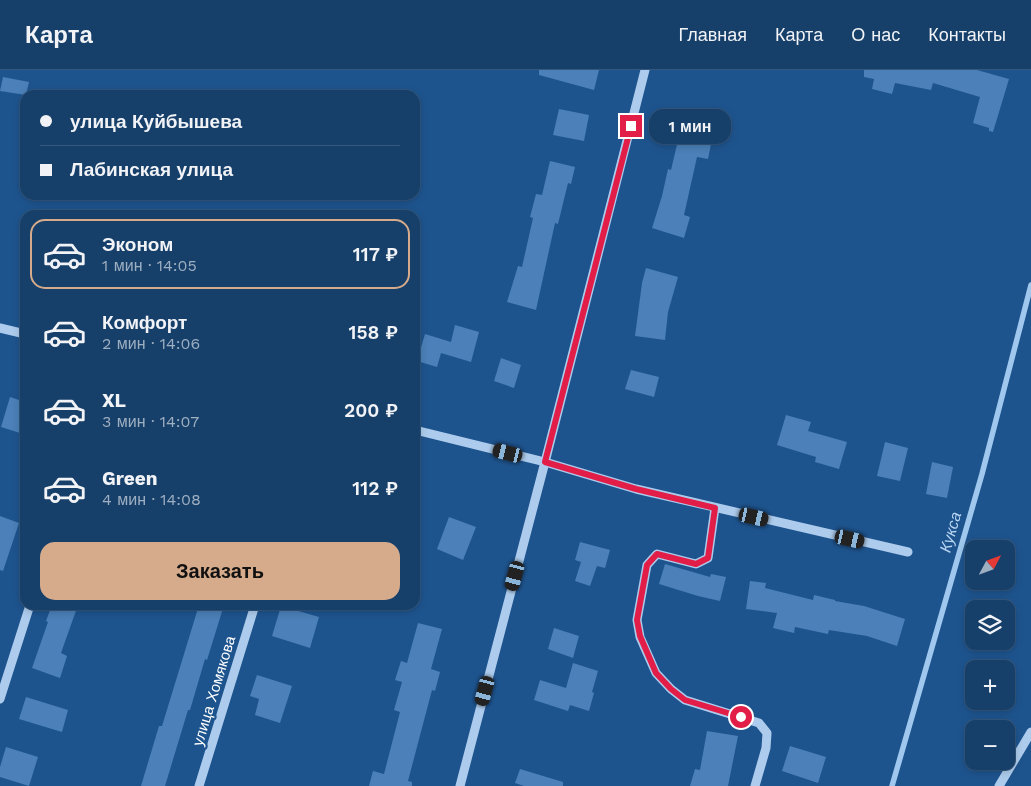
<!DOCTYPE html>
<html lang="ru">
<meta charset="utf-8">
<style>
body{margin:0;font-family:"Work Sans",sans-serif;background:#1f4670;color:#f1f3f6;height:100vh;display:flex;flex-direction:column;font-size:19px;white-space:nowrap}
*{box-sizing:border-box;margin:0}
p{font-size:16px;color:#9eafc1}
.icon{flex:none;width:28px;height:28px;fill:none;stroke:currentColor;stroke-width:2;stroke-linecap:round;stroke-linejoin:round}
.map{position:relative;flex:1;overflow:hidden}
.details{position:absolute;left:20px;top:140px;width:400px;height:400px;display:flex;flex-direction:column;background:#163f6a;border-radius:15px;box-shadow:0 2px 8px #0003,0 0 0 1px #35587e}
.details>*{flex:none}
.banner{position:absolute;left:20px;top:20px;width:400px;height:110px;border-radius:15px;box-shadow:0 2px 8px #0003,0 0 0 1px #35587e;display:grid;align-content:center;height:110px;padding:0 20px;background:#163f6a}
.needle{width:32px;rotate:49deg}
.buttons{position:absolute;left:965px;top:470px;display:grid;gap:10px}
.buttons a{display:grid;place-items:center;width:50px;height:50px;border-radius:10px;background:#163f6a;box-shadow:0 2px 8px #0003,0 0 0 1px #35587e;font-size:25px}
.end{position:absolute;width:22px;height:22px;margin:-11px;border:6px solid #e11d48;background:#fff;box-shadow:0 0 0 2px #fff}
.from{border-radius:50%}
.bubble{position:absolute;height:35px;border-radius:15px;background:#163f6a;box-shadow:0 2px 8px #0003,0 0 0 1px #35587e;font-size:16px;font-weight:600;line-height:35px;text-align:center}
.car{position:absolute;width:15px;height:30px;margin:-15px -8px;border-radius:6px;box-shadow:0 0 4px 1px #0007;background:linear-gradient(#222 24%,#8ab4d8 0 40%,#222 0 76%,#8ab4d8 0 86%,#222 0)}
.banner b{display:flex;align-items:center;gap:18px;height:48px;font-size:19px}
.banner b+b{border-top:1px solid #35587e}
.banner i{width:12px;height:12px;background:#f1f3f6}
ul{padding:9px 0 0;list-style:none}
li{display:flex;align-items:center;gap:15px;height:70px;margin:0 10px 8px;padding:0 10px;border:2px solid transparent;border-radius:15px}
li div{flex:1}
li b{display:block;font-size:19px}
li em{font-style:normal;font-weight:600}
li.current{border-color:#d6ab8b}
li>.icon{width:45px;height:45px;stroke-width:1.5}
.primary-button{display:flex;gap:10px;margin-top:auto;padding:10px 20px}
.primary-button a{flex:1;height:58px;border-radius:15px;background:#d6ab8b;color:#111;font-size:20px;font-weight:600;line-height:58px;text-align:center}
header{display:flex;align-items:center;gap:30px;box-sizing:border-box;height:70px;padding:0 25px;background:#163f6a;border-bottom:1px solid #35587e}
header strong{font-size:24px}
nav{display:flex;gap:28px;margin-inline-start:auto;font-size:18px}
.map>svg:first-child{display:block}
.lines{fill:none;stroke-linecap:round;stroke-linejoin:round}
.stream{stroke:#a0c8ee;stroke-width:5.5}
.building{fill:#4b80b8}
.minor{stroke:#adcced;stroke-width:9}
.route{stroke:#e11d48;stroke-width:6}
.labels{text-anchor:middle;stroke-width:4.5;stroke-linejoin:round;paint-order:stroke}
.street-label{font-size:15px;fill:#fff;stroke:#1e548e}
.water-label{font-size:16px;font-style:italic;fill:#b9d6f4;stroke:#1e548e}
</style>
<header>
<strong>Карта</strong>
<nav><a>Главная</a><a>Карта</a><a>О нас</a><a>Контакты</a></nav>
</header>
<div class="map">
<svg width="1031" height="716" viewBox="0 0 1031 716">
<rect width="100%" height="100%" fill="#1e548e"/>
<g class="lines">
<polyline class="stream" points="892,716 982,404 1031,215"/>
</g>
<g class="building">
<polygon points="539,0 599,0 594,20 539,5"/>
<polygon points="864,0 977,0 1009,9 993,62 989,61 989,58 973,53 980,27 933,13 931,20 895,13 892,24 872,19 874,9 864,7"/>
<polygon points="3,7 29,12 26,25 0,21"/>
<polygon points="559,39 589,45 584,71 553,65"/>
<polygon points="680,62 712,69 708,89 697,87 684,145 690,147 684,168 652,158 662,126 668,99 671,100"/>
<polygon points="550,91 575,97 571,114 568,113 558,154 555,153 536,240 507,232 518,196 522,197 533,148 530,147 536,124 542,125"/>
<polygon points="646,198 678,207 668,242 665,270 635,266 642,213"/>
<polygon points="455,255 479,262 471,292 441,283 437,297 417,291 425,264 451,272"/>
<polygon points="501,288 521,295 514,318 494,311"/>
<polygon points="631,300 659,307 654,327 625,319"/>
<polygon points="10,327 25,332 25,347 20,363 1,357"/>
<polygon points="786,345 811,352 808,361 847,372 839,399 815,392 816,387 777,375"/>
<polygon points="885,372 908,378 900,411 877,406"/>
<polygon points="932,392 953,397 947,428 926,424"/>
<polygon points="0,446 19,453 3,501 0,500"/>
<polygon points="449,447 476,457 463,490 437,479"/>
<polygon points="580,472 610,480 605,498 597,496 590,516 575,511 581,492 575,490"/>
<polygon points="665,494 710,507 711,504 726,507 720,531 698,526 659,514"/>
<polygon points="750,511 766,513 765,518 813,530 814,525 835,530 835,531 864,536 905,549 897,576 867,566 829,560 828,564 795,557 794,563 773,558 777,543 746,539"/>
<polygon points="52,535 78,535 61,583 67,586 60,608 32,598 48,552 46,551"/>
<polygon points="199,535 224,535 207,590 205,589 190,640 188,640 165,716 141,716 159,656 162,656"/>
<polygon points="281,536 319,547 310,578 272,566"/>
<polygon points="418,553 442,559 431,599 440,602 435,621 432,620 418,673 408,711 412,712 412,716 369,716 373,701 384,704 400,642 394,640 402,612 395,610 401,591 407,593"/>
<polygon points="554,558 579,566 573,588 548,579"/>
<polygon points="573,593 598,601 592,622 594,623 589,641 570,635 568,641 534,630 540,610 566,618"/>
<polygon points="257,605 292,616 280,653 255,645 259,629 250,626"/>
<polygon points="26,627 68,640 62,662 19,649"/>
<polygon points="707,661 738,666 728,716 690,716 695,699 700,700"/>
<polygon points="790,676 826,687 818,713 782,701"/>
<polygon points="6,677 38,687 29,716 0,707 0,697"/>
<polygon points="520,699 563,712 563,716 524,716 515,713"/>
</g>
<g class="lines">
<g class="minor">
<polyline points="0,258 25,264"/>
<polyline points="415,360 545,392 636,419 908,482"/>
<polyline points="715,438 708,488 696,494 657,484 647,495 637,550 640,567 656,603 671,619 685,630 759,653 767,663 766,678 755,716"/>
<polyline points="0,629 30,535"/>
<polyline points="199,716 255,535"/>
<polyline points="460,716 545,392 645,0"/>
<polyline points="999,716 1031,662"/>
</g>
</g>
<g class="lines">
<polyline class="route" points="631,56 545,392 636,419 715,438 708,488 696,494 657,484 647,495 637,550 640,566 656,603 671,619 685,630 741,647"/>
</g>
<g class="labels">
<g class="street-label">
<text transform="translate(214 621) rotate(-73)" y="5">улица Хомякова</text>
</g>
<g class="water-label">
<text transform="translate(950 462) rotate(-74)" y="6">Кукса</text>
</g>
</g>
</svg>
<div class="buttons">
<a><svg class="needle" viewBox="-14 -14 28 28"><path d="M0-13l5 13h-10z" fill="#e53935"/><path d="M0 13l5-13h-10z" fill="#9eafc1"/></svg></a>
<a><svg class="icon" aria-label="layers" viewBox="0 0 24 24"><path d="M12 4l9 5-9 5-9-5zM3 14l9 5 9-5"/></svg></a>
<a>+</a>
<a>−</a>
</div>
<i class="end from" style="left:741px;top:647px"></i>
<i class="end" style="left:631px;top:56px"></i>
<div class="bubble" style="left:649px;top:39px;width:82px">1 мин</div>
<i class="car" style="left:508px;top:383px;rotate:284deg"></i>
<i class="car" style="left:754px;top:447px;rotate:103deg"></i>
<i class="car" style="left:850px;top:469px;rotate:103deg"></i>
<i class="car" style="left:515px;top:506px;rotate:195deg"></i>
<i class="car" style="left:485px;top:621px;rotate:195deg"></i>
<div class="banner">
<b><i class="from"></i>улица Куйбышева</b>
<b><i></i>Лабинская улица</b>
</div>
<section class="details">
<ul>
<li class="current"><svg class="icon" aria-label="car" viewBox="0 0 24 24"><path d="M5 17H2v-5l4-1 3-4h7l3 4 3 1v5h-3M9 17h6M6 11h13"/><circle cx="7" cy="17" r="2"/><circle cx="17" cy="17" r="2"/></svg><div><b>Эконом</b><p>1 мин · 14:05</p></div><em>117 ₽</em></li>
<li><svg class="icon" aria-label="car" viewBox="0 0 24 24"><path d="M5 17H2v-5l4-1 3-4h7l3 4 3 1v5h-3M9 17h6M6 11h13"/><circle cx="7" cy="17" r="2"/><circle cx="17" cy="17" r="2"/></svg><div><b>Комфорт</b><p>2 мин · 14:06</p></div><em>158 ₽</em></li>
<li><svg class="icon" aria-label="car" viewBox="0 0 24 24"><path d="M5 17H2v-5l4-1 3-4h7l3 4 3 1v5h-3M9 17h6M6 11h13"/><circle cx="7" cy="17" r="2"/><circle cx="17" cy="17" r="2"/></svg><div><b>XL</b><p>3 мин · 14:07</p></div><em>200 ₽</em></li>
<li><svg class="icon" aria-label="car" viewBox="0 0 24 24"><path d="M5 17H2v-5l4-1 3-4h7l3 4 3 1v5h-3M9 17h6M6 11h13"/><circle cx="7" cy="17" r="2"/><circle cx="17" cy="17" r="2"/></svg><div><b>Green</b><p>4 мин · 14:08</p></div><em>112 ₽</em></li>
</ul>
<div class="primary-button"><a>Заказать</a></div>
</section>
</div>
